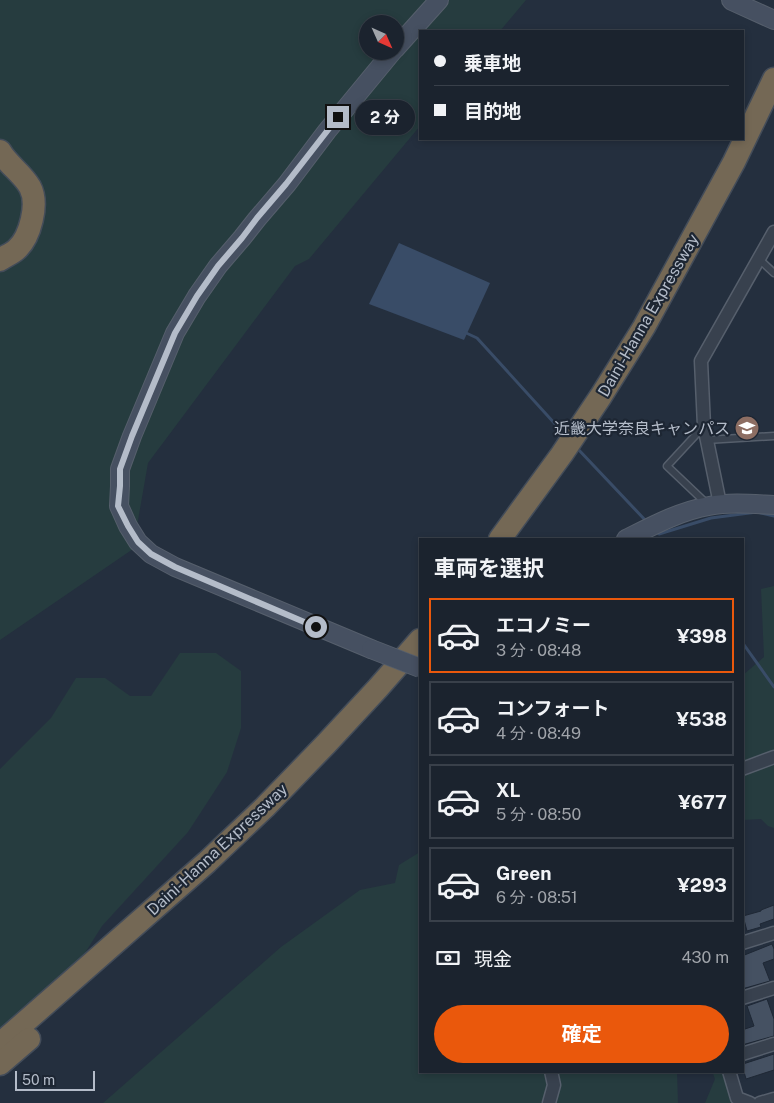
<!DOCTYPE html>
<html lang="ja">
<meta charset="utf-8">
<style>
body{margin:0;font-family:"Public Sans","Noto Sans JP",sans-serif;background:#242b36;color:#f1f3f6;height:100vh;display:flex;flex-direction:column;font-size:19px;white-space:nowrap}
*{box-sizing:border-box;margin:0}
p{font-size:16px;color:#a0a4aa}
.icon{flex:none;width:28px;height:28px;fill:none;stroke:currentColor;stroke-width:2;stroke-linecap:round;stroke-linejoin:round}
.map{position:relative;flex:1;overflow:hidden}
.panel{position:absolute;left:419px;top:538px;width:325px;height:535px;display:flex;flex-direction:column;background:#1b232e;border-radius:0px;box-shadow:0 2px 8px #0003,0 0 0 1px #39404a}
.panel>*{flex:none}
.top-card{position:absolute;left:419px;top:30px;width:325px;height:110px;border-radius:0px;box-shadow:0 2px 8px #0003,0 0 0 1px #39404a;display:grid;align-content:center;height:110px;padding:0 15px;background:#1b232e}
.needle{width:32px;rotate:135deg}
.fabs{position:absolute;left:359px;top:15px;display:grid;gap:10px}
.fabs a{display:grid;place-items:center;width:45px;height:45px;border-radius:50%;background:#1b232e;box-shadow:0 2px 8px #0003,0 0 0 1px #39404a;font-size:25px}
.scale{position:absolute;left:15px;bottom:12px;width:80px;box-sizing:border-box;padding-left:5px;border:2px solid #b4bcc9;border-top:0;font-size:14px;line-height:18px;white-space:nowrap;color:#b4bcc9;-webkit-text-stroke:4px #1d2633;paint-order:stroke}
.end{position:absolute;width:22px;height:22px;margin:-11px;border:6px solid #b4bcc9;background:#111;box-shadow:0 0 0 2px #111}
.from{border-radius:50%}
.bubble{position:absolute;height:35px;border-radius:18px;background:#1b232e;box-shadow:0 2px 8px #0003,0 0 0 1px #39404a;font-size:16px;font-weight:700;line-height:35px;text-align:center}
.top-card b{display:flex;align-items:center;gap:18px;height:48px;font-size:19px}
.top-card b+b{border-top:1px solid #39404a}
.top-card i{width:12px;height:12px;background:#f1f3f6}
ul{padding:0;list-style:none}
li{display:flex;align-items:center;gap:15px;height:75px;margin:0 10px 8px;padding:0 5px;border:2px solid #39404a;border-radius:0px}
li div{flex:1}
li b{display:block;font-size:19px}
li em{font-style:normal;font-weight:700}
li.on{border-color:#ea580c}
li>.icon{width:45px;height:45px;stroke-width:1.5}
h2{padding:0 15px;font-size:22px;line-height:60px}
.pay{display:flex;align-items:center;gap:12px;height:55px;padding:0 15px;font-size:19px}
.pay p{margin-inline-start:auto}
.action{display:flex;gap:10px;margin-top:auto;padding:10px 15px}
.action a{flex:1;height:58px;border-radius:30px;background:#ea580c;color:#fff;font-size:20px;font-weight:700;line-height:58px;text-align:center}
.map>svg:first-child{display:block}
.green{fill:#263c3f;fill-rule:evenodd}
.water{fill:#394c67}
.lines{fill:none;stroke-linecap:round;stroke-linejoin:round}
.stream{stroke:#394c67;stroke-width:3}
.building{fill:#455162;stroke:#1f2835}
.lane-casing{stroke:#565f6c;stroke-width:9}
.street-casing{stroke:#565f6c;stroke-width:15}
.secondary-casing{stroke:#565f6c;stroke-width:20}
.highway-casing{stroke:#434c59;stroke-width:25}
.lane{stroke:#38414e;stroke-width:6}
.street{stroke:#38414e;stroke-width:12}
.secondary{stroke:#465061;stroke-width:18}
.highway{stroke:#746855;stroke-width:22}
.secondary-bridge-casing{stroke:#565f6c;stroke-width:20;stroke-linecap:butt}
.secondary-bridge{stroke:#465061;stroke-width:18}
.route{stroke:#b4bcc9;stroke-width:6}
.labels{text-anchor:middle;stroke-width:4.5;stroke-linejoin:round;paint-order:stroke}
.street-label{font-size:16px;fill:#b4bcc9;stroke:#1d2633}
.poi-label{font-size:16px;fill:#b4bcc9;stroke:#1d2633;text-anchor:end}
</style>
<div class="map">
<svg width="774" height="1103" viewBox="0 0 774 1103">
<rect width="100%" height="100%" fill="#242f3e"/>
<g class="green">
<path d="M0,0H526L500,31H420V126L309,259L295,266L148,463L133,549L0,640ZM368,24H395V51H368Z"/>
<polygon points="774,586 774,828 768,826 761,819 743,820 743,675 764,657 761,589"/>
<polygon points="180,653 216,653 241,671 241,728 227,772 188,832 102,926 66,983 0,1048 0,769 51,718 76,678 105,678 130,696 151,696"/>
<polygon points="420,852 420,1071 677,1071 678,1103 103,1103 281,947 360,890 395,883 399,865"/>
<polygon points="712,1071 721,1071 734,1103 705,1103 715,1079"/>
</g>
<polygon class="water" points="399,243 490,283 464,340 369,304"/>
<g class="lines">
<g class="stream">
<polyline points="464,332 477,338 566,436"/>
<polyline points="577,448 646,521"/>
<polyline points="656,531 659,534 711,518 757,512 774,516"/>
<polyline points="742,642 774,687"/>
</g>
</g>
<g class="building">
<polygon points="774,905 774,919 760,924 761,927 747,931 743,916 761,911 761,910"/>
<polygon points="772,944 774,949 774,959 763,963 770,981 742,989 742,956"/>
<polygon points="767,999 774,1019 774,1036 742,1045 742,1030 754,1026 747,1006"/>
<polygon points="774,1054 774,1070 746,1079 743,1068 744,1067 743,1064"/>
</g>
<g class="lines">
<defs>
<g id="lane">
<polyline points="759,259 774,273"/>
<polyline points="704,426 667,466 706,503"/>
<polyline points="706,440 774,436"/>
</g>
<g id="street">
<polyline points="720,504 704,426 701,361 774,232"/>
<polyline points="742,769 774,757"/>
<polyline points="742,943 774,933"/>
<polyline points="742,998 774,988"/>
<polyline points="742,1054 774,1044"/>
<polyline points="729,1071 737,1098 750,1103"/>
<polyline points="549,1103 554,1085 551,1071"/>
<polyline points="760,1103 774,1099"/>
</g>
<g id="secondary">
<polyline points="731,0 732,1 774,20"/>
<polyline points="395,49 439,0"/>
<path d="M626,539C652,526 680,511 709,506C730,502 752,504 774,505"/>
<polyline points="371,649 175,567 151,554 138,542 128,526 119,506 120,486 120,469 132,436 175,333 197,296 218,266 242,238 257,219 287,184 327,131 393,51"/>
</g>
<g id="highway">
<path d="M0,151C8,165 22,173 30,187C39,204 30,237 17,249C12,254 5,256 0,260"/>
<polyline points="500,539 562,454 601,396 644,327 734,162 774,79"/>
<polyline points="0,1044 207,862 265,807 326,744 378,688 420,640"/>
<polyline points="0,1064 29,1039"/>
</g>
</defs>
<use href="#lane" class="lane-casing"/>
<use href="#street" class="street-casing"/>
<use href="#secondary" class="secondary-casing"/>
<use href="#highway" class="highway-casing"/>
<use href="#lane" class="lane"/>
<use href="#street" class="street"/>
<use href="#secondary" class="secondary"/>
<use href="#highway" class="highway"/>
<defs>
<polyline id="secondary-bridge" points="371,649 420,668"/>
</defs>
<use href="#secondary-bridge" class="secondary-bridge-casing"/>
<use href="#secondary-bridge" class="secondary-bridge"/>
</g>
<g class="lines">
<polyline class="route" points="316,627 175,567 151,554 138,542 128,526 118,506 120,486 120,469 132,436 175,333 197,296 218,266 242,238 257,218 286,184 338,117"/>
</g>
<defs>
<symbol id="university-disc" viewBox="-11 -11 22 22"><circle r="9.5" fill="#8d6e63" stroke="#1d2633"/><path d="M0-5L7-2L0 1L-7-2ZM-4 1L0 2.5L4 1V4Q0 6-4 4Z" fill="#fff"/></symbol>
</defs>
<g fill-rule="evenodd">
<use href="#university-disc" x="733" y="414" width="28" height="28"/>
</g>
<g class="labels">
<g class="street-label">
<text transform="translate(648 315) rotate(-60)" y="6">Daini-Hanna Expressway</text>
<text transform="translate(217 849) rotate(-43)" y="6">Daini-Hanna Expressway</text>
</g>
<g class="poi-label">
<text x="730" y="434">近畿大学奈良キャンパス</text>
</g>
</g>
</svg>
<div class="fabs">
<a><svg class="needle" viewBox="-14 -14 28 28"><path d="M0-13l5 13h-10z" fill="#e53935"/><path d="M0 13l5-13h-10z" fill="#a0a4aa"/></svg></a>
</div>
<div class="scale">50 m</div>
<i class="end from" style="left:316px;top:627px"></i>
<i class="end" style="left:338px;top:117px"></i>
<div class="bubble" style="left:355px;top:100px;width:60px">2 分</div>
<div class="top-card">
<b><i class="from"></i>乗車地</b>
<b><i></i>目的地</b>
</div>
<section class="panel">
<h2>車両を選択</h2>
<ul>
<li class="on"><svg class="icon" aria-label="car" viewBox="0 0 24 24"><path d="M5 17H2v-5l4-1 3-4h7l3 4 3 1v5h-3M9 17h6M6 11h13"/><circle cx="7" cy="17" r="2"/><circle cx="17" cy="17" r="2"/></svg><div><b>エコノミー</b><p>3 分 · 08:48</p></div><em>¥398</em></li>
<li><svg class="icon" aria-label="car" viewBox="0 0 24 24"><path d="M5 17H2v-5l4-1 3-4h7l3 4 3 1v5h-3M9 17h6M6 11h13"/><circle cx="7" cy="17" r="2"/><circle cx="17" cy="17" r="2"/></svg><div><b>コンフォート</b><p>4 分 · 08:49</p></div><em>¥538</em></li>
<li><svg class="icon" aria-label="car" viewBox="0 0 24 24"><path d="M5 17H2v-5l4-1 3-4h7l3 4 3 1v5h-3M9 17h6M6 11h13"/><circle cx="7" cy="17" r="2"/><circle cx="17" cy="17" r="2"/></svg><div><b>XL</b><p>5 分 · 08:50</p></div><em>¥677</em></li>
<li><svg class="icon" aria-label="car" viewBox="0 0 24 24"><path d="M5 17H2v-5l4-1 3-4h7l3 4 3 1v5h-3M9 17h6M6 11h13"/><circle cx="7" cy="17" r="2"/><circle cx="17" cy="17" r="2"/></svg><div><b>Green</b><p>6 分 · 08:51</p></div><em>¥293</em></li>
</ul>
<div class="pay"><svg class="icon" aria-label="cash" viewBox="0 0 24 24"><path d="M3 7h18v10H3z"/><circle cx="12" cy="12" r="2"/></svg>現金<p>430 m</p></div>
<div class="action"><a>確定</a></div>
</section>
</div>
